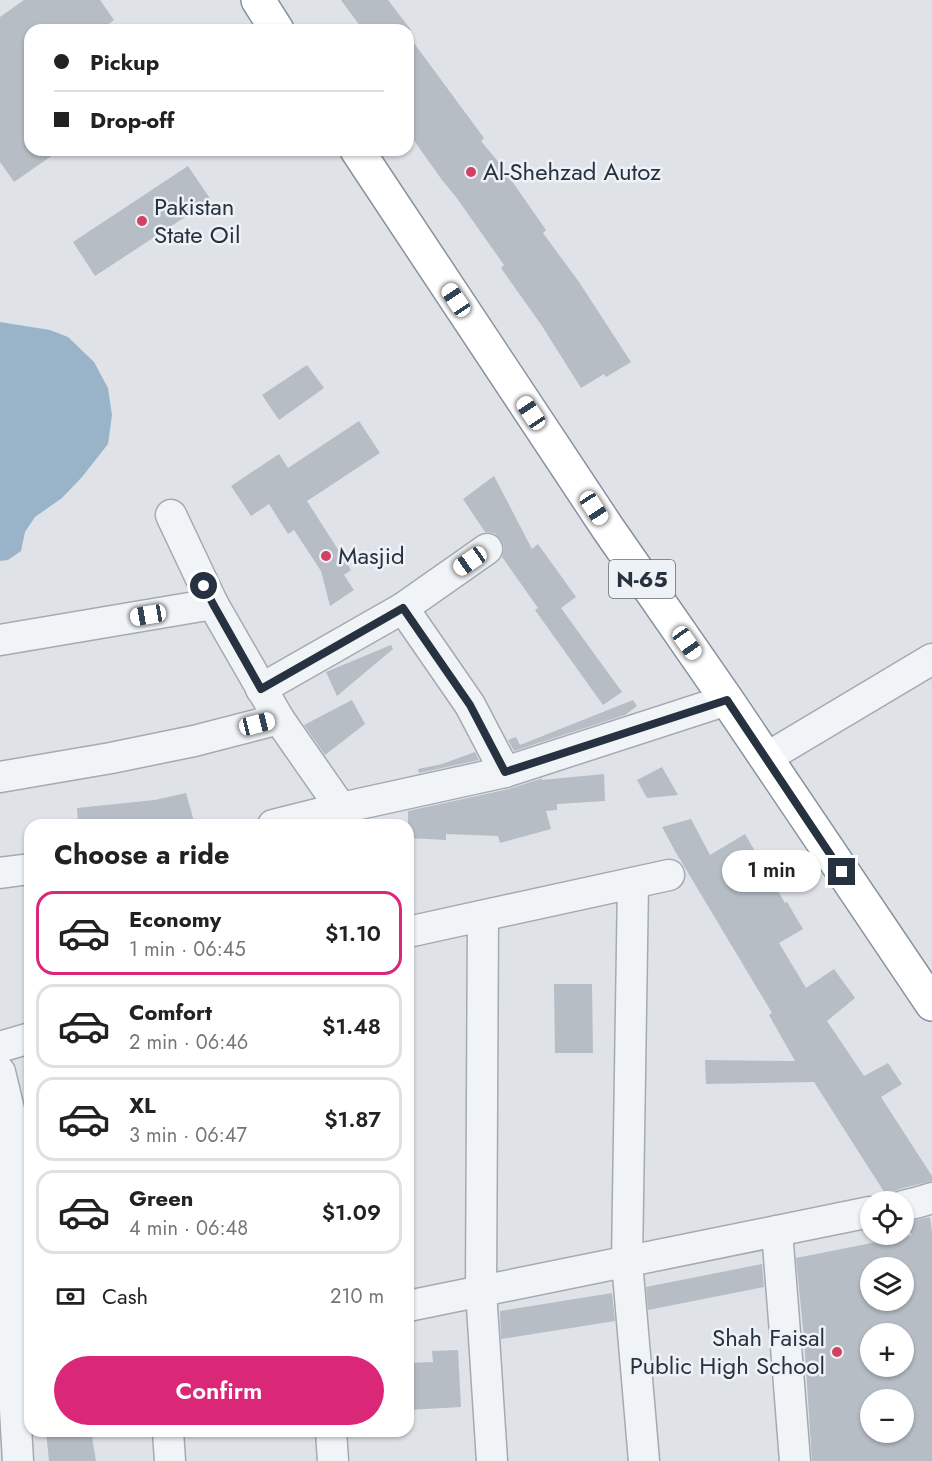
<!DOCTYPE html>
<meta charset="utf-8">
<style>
body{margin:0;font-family:Jost,sans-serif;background:#f2f2f2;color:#222;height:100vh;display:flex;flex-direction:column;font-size:22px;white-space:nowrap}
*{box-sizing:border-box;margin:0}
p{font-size:20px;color:#767676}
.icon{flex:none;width:33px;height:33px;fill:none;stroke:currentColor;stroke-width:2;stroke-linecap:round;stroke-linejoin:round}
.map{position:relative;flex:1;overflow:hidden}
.side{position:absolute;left:24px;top:819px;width:390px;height:618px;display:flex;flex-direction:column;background:#fff;border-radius:18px;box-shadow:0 2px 4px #0004}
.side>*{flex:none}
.guide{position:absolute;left:24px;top:24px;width:390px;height:132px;border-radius:18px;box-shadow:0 2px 4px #0004;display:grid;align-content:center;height:132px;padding:0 30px;background:#fff}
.buttons{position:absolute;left:860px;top:1191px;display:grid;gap:12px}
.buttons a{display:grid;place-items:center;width:54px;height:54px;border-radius:50%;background:#fff;box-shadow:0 2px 4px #0004;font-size:30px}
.end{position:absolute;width:27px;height:27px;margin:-14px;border:8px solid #273240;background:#fff;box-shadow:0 0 0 3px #fff}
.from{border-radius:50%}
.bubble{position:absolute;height:42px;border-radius:21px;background:#fff;box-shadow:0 2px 4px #0004;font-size:20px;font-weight:600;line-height:42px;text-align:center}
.car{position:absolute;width:18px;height:36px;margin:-18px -9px;border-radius:8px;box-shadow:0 0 4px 2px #0007;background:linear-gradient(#fff 24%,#345 0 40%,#fff 0 76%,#345 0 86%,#fff 0)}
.guide b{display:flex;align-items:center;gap:21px;height:57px;font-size:22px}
.guide b+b{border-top:2px solid #e0e0e0}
.guide i{width:15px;height:15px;background:#222}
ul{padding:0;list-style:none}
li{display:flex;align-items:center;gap:18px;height:84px;margin:0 12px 9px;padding:0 18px;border:3px solid #e0e0e0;border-radius:18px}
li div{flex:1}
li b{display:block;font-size:22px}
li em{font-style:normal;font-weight:600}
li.selected{border-color:#db2777}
li>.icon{width:54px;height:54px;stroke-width:1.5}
h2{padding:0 30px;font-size:27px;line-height:72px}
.pay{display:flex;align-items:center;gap:15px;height:66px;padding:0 30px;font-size:22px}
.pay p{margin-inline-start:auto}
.action{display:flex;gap:12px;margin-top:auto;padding:12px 30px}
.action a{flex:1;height:69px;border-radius:36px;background:#db2777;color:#fff;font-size:24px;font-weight:600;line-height:69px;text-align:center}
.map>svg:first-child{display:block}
.water{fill:#99b4c9}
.building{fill:#b6bdc5;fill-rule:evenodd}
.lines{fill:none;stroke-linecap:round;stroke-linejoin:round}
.minor-casing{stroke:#a4aab2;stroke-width:33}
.highway-casing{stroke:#86929f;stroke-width:36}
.minor{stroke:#f1f4f7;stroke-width:30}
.highway{stroke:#fff;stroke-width:33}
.route{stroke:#273240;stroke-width:8}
.poi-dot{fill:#d04162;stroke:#eef2f6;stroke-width:2}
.labels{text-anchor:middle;stroke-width:5;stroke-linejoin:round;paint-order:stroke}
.shield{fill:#eef2f6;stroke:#636c77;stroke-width:1.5}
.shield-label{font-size:22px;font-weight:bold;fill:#273240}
.poi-label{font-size:24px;fill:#273240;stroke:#eef2f6;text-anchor:start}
</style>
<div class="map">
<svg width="932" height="1461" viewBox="0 0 932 1461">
<rect width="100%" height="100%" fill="#dfe3e8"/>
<polygon class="water" points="0,322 50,330 68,337 94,362 108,388 112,415 108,444 82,477 62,498 35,517 25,532 21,551 8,560 0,561"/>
<g class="building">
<polygon points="24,0 100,0 114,20 101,30 30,30 30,150 60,150 14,182 0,162 0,17"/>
<polygon points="341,0 388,0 411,30 363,30"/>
<polygon points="408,35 484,138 481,141 500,164 546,230 543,233 579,282 631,362 606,377 604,374 581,388 542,326 501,268 504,265 456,197 442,180 408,132"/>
<polygon points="188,166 211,200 95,276 73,242"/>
<polygon points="307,365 324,388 279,420 262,395"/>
<polygon points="359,421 380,453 307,501 351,570 344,575 354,590 330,606 321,571 294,530 288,534 269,504 251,516 231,486 279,454 288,468"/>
<polygon points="494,476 532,549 538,544 576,597 561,608 622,692 603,705 535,610 538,608 502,557 504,548 501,540 494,533 485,532 463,499"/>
<polygon points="391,645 393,649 337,696 326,672"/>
<polygon points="352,700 365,724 325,755 304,725"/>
<polygon points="633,700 637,706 625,715 514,751 508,740 516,737 520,745"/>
<polygon points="475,752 479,760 419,773 418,769 442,764"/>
<polygon points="662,767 678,795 647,798 637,780"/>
<polygon points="604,774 605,801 557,804 557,810 546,811 551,829 500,843 498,836 446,834 446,840 408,838 408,811 509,789 543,778 541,780"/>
<polygon points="186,793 195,825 78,825 77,808 155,800"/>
<polygon points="691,819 710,855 745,834 785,903 787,902 803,929 779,943 806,988 834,969 855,998 827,1021 864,1076 888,1063 902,1084 881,1097 932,1176 932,1181 899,1189 891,1193 888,1198 814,1082 706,1084 705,1060 795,1061 769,1015 772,1013 675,851 662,827"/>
<polygon points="554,984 592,984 593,1053 555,1053"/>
<path d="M930,1217L932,1232V1461H812L804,1338L796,1258L912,1235L904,1223ZM870,1268H903V1300H870ZM870,1334H903V1366H870ZM870,1400H903V1432H870Z"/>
<polygon points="762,1264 764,1287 648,1310 646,1287"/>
<polygon points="612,1293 615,1321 501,1339 500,1311"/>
<polygon points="458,1350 461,1407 408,1410 408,1363 433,1362 432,1351"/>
<polygon points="46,1431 91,1431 96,1461 49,1461"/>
</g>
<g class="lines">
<defs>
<g id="minor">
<polyline points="171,515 213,604 279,719 341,808"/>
<polyline points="403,608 470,705 505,772"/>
<polyline points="0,640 213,604"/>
<polyline points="261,689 403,608 487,549"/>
<polyline points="766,758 932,659"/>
<polyline points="0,777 111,758 194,741 279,719"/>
<polyline points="273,825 341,808 505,772 727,700"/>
<polyline points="0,873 30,869"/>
<polyline points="633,883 627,1262 644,1461"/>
<polyline points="483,916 481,1291 492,1461"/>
<polyline points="408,932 669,875"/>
<polyline points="0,1047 30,1038"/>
<polyline points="0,1072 11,1118 14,1392 18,1461"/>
<polyline points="903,1206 919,1202 932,1198"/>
<polyline points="777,1231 795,1461"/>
<polyline points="408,1306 870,1212"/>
<polyline points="168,1431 170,1461"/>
<polyline points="331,1431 333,1461"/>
</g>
<g id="highway">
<polyline points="258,0 277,30"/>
<polyline points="357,150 607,527 727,700 932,1004"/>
</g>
</defs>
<use href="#minor" class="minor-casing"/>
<use href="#highway" class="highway-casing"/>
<use href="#minor" class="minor"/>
<use href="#highway" class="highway"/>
</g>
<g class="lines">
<polyline class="route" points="204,586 213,604 261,689 403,608 470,705 505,772 727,700 842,872"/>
</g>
<g class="poi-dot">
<circle cx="471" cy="172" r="6"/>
<circle cx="142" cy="221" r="6"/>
<circle cx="326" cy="556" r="6"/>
<circle cx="837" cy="1352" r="6"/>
</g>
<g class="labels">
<rect class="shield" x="609" y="560" width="66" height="38" rx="4.5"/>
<g class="shield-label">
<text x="642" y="587">N-65</text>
</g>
<g class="poi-label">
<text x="483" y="180">Al-Shehzad Autoz</text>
<text x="154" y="215">Pakistan<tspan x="154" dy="28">State Oil</tspan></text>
<text x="338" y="564">Masjid</text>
<text x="825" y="1346" text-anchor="end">Shah Faisal<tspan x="825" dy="28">Public High School</tspan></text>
</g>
</g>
</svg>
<div class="buttons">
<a><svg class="icon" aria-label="locate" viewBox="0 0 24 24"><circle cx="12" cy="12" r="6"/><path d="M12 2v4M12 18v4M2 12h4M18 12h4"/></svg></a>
<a><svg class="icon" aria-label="layers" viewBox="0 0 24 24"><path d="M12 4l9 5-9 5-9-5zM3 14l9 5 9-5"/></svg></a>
<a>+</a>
<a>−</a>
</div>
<i class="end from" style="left:204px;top:586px"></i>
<i class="end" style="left:842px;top:872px"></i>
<div class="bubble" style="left:722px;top:850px;width:99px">1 min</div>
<i class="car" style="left:456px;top:300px;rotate:326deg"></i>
<i class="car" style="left:531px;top:413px;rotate:326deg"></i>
<i class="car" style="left:594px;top:508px;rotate:147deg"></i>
<i class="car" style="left:470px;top:561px;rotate:235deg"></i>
<i class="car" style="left:148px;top:615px;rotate:260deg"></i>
<i class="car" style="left:687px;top:643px;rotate:145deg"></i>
<i class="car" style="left:257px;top:724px;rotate:76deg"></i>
<div class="guide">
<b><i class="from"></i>Pickup</b>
<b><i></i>Drop-off</b>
</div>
<section class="side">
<h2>Choose a ride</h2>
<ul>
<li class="selected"><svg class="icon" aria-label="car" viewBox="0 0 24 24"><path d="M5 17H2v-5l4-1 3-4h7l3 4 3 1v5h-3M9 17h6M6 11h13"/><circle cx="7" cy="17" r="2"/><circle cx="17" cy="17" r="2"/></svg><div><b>Economy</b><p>1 min · 06:45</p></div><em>$1.10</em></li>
<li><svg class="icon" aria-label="car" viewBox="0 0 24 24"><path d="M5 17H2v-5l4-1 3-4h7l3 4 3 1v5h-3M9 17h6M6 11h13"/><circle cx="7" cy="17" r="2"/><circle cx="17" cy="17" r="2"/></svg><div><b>Comfort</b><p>2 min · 06:46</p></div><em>$1.48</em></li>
<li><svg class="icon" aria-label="car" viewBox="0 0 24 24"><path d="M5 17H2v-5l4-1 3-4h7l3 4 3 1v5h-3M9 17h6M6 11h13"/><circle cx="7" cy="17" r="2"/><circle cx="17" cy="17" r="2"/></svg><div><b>XL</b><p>3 min · 06:47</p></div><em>$1.87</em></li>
<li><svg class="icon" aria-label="car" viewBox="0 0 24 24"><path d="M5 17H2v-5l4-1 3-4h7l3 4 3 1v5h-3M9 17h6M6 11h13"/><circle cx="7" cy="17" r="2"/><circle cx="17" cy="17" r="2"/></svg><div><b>Green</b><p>4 min · 06:48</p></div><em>$1.09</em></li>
</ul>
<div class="pay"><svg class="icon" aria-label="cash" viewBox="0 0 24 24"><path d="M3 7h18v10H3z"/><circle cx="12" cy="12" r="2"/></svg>Cash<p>210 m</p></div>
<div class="action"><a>Confirm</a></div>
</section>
</div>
